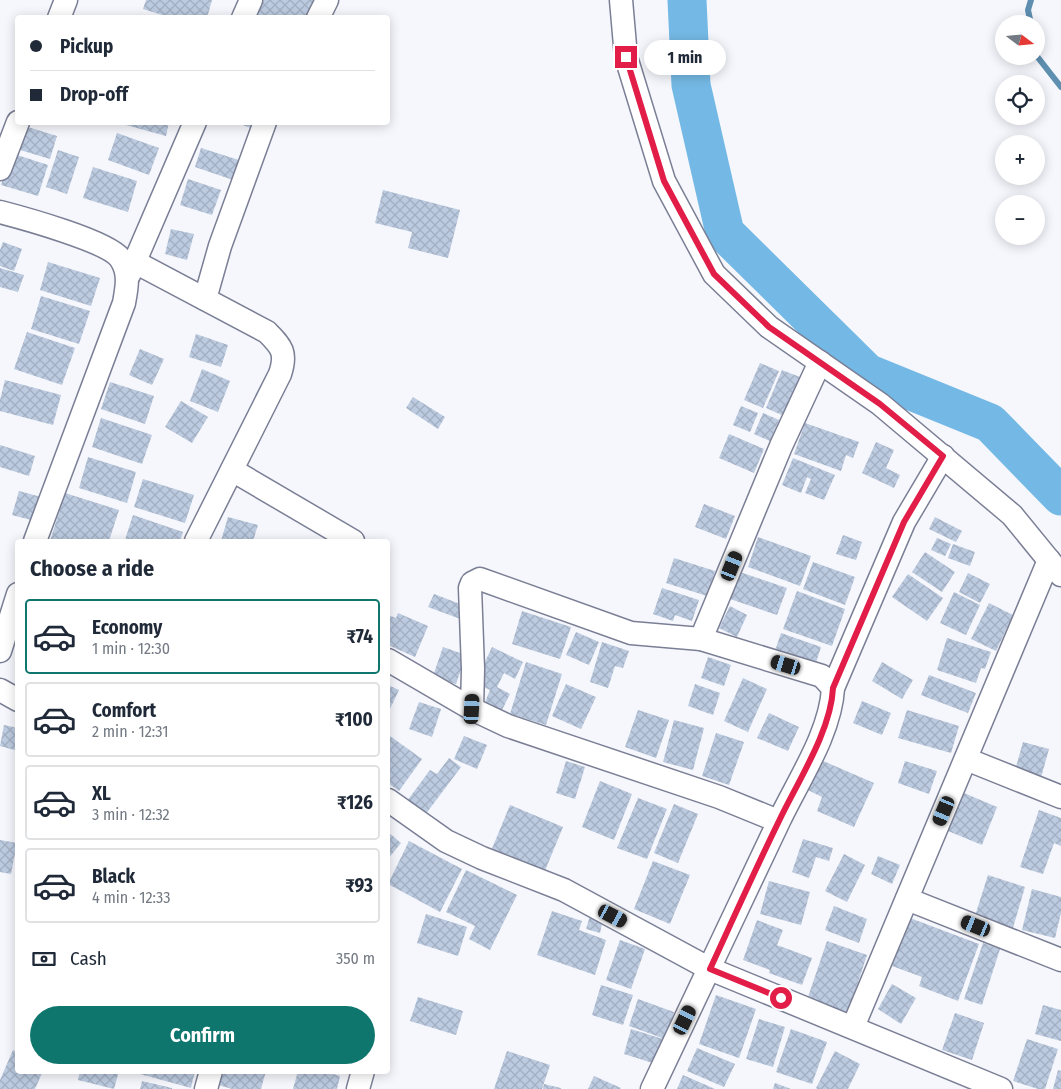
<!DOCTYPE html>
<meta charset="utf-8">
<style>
body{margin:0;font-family:"Fira Sans Condensed",sans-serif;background:#f2f2f3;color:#1f2937;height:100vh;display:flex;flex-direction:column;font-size:19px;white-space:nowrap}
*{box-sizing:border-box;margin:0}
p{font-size:16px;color:#747a83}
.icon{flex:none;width:28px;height:28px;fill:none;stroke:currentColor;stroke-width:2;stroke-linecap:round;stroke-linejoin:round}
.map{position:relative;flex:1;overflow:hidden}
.details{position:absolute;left:15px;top:539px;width:375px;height:535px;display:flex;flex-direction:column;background:#fff;border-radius:5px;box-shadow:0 2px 12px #0003}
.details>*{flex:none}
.banner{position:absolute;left:15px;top:15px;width:375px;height:110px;border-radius:5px;box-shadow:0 2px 12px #0003;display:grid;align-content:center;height:110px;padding:0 15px;background:#fff}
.needle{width:32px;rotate:106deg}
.buttons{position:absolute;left:995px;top:15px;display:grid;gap:10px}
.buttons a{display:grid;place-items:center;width:50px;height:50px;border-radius:50%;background:#fff;box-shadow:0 2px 12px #0003;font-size:25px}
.end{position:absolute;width:22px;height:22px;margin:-11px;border:6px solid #e11d48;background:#fff;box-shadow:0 0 0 2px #fff}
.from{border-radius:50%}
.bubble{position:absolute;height:35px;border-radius:18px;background:#fff;box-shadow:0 2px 12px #0003;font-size:16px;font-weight:700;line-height:35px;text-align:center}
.car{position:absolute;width:15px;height:30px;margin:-15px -8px;border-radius:6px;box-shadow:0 0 4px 1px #0007;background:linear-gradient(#222 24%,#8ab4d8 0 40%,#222 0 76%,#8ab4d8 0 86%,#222 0)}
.banner b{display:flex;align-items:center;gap:18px;height:48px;font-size:19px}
.banner b+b{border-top:1px solid #e0e1e3}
.banner i{width:12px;height:12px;background:#1f2937}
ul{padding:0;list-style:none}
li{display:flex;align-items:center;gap:15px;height:75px;margin:0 10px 8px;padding:0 5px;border:2px solid #e0e1e3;border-radius:5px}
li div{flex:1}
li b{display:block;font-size:19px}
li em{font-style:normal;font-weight:700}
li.on{border-color:#0f766e}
li>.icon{width:45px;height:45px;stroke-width:1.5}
h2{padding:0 15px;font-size:22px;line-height:60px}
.pay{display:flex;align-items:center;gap:12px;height:55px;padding:0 15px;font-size:19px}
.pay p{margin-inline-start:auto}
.action{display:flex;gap:10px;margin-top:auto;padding:10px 15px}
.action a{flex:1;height:58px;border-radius:30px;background:#0f766e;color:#fff;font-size:20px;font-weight:700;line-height:58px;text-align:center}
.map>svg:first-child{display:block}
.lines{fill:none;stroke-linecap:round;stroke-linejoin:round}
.stream{stroke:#5e8fb0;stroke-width:6}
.river{stroke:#74b9e5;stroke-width:39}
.building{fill:url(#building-cross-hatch)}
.street-casing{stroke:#7a7f95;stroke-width:25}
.street{stroke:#fff;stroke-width:22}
.route{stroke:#e11d48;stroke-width:6}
</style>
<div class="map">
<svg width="1061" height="1089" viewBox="0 0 1061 1089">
<defs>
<pattern id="building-cross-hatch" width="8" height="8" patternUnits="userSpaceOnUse" patternTransform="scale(1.25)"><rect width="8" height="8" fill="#bccbe0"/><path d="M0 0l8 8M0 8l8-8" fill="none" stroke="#a2aec1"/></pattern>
</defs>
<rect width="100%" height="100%" fill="#f6f7fc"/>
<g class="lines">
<g class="stream">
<polyline points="1031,24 1028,10 1031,0"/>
<polyline points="1036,55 1061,87"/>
</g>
<polyline class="river" points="687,0 691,85 725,233 867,373 990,423 1061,496"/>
</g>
<g class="building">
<polygon points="146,0 212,0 207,18 172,18 143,9"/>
<polygon points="262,0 321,0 312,18 263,18 255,13"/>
<polygon points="115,122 169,122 166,136"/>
<polygon points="235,122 258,122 256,130"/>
<polygon points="28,127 57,136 50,159 20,150"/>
<polygon points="117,133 159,148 149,175 108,160"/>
<polygon points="201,148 242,161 236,181 195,167"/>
<polygon points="58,150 79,157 67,194 46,187"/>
<polygon points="11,153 48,165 38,196 1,185"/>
<polygon points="93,167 137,181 128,212 83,198"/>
<polygon points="188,179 221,190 212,215 180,205"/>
<polygon points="383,190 460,210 448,258 408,248 412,232 375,223"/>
<polygon points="171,229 194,234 187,260 165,254"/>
<polygon points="3,242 22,249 14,271 0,266 0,250"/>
<polygon points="48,262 100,278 91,306 40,290"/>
<polygon points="0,268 24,275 18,292 0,287"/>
<polygon points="41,296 90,311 79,344 31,329"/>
<polygon points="27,332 75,348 62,385 14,369"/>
<polygon points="196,334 228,345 221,367 189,357"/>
<polygon points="140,349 164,359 152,385 129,375"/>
<polygon points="760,363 779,371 763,408 744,400"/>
<polygon points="202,369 230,381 218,412 190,401"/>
<polygon points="782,370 800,377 784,416 766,408"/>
<polygon points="5,380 61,395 53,425 0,411 0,400"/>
<polygon points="110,382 154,396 145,424 101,409"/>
<polygon points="413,397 445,417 438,429 406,408"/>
<polygon points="181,401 208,417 192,443 165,427"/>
<polygon points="741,406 758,413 750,432 733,425"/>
<polygon points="763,413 779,420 770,441 754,434"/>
<polygon points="101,418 152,435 142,464 92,447"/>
<polygon points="805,423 859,442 853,458 846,455 841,471 794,454"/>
<polygon points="729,434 764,449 754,473 719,458"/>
<polygon points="876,442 894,450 886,468 900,475 894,488 862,473"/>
<polygon points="0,445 35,456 29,476 0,467"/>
<polygon points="88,457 136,472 127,503 79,488"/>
<polygon points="793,458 835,475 824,500 805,493 811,479 807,477 801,493 782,485"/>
<polygon points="143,479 194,495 185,523 134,507"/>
<polygon points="19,491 41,497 35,521 12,515"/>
<polygon points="65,493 119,510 109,541 50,541"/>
<polygon points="704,504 735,516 726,539 695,527"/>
<polygon points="133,515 183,532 180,541 130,541 125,540"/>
<polygon points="228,517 258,525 253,541 221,541"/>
<polygon points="935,517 962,531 956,542 929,529"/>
<polygon points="843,535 862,542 856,560 836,554"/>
<polygon points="758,537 811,556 800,586 748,567"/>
<polygon points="937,538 951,544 945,556 931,550"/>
<polygon points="953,544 975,552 970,566 948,558"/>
<polygon points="925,552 955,572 942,592 912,572"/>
<polygon points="674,558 715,571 707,596 666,583"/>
<polygon points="813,562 855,577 845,605 803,589"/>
<polygon points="740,572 787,588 777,615 730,599"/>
<polygon points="968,573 990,584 980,603 959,592"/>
<polygon points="908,574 943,598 927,621 892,597"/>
<polygon points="662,588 699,600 692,621 675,615 673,621 653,614"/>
<polygon points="797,591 845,609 832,646 783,629"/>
<polygon points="954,592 980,605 966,635 940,623"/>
<polygon points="434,594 468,607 463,620 428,607"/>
<polygon points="989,603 1013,615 996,651 971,639"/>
<polygon points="730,606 747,615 737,637 719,628"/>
<polygon points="522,611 571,627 560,659 512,644"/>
<polygon points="398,613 428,626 415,657 388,645 388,615 396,618"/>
<polygon points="576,632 599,642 589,665 566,655"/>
<polygon points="781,633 821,647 813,672 773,657"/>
<polygon points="947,638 991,652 985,669 981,668 976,683 937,670"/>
<polygon points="602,642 629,651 623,668 615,666 608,688 590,682"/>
<polygon points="443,647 466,655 456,684 433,676"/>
<polygon points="492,647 523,662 515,679 504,673 497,687 510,694 502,710 485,702 490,690 475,683"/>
<polygon points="708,657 731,665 724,686 701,678"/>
<polygon points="526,662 562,674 546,725 510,714"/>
<polygon points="882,662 913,680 902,699 872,681"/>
<polygon points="929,675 976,693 968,713 921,695"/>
<polygon points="743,678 767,689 748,732 724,721"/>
<polygon points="566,684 596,697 581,729 552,716"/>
<polygon points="695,684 720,693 713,715 688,706"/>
<polygon points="388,685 399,690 388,713"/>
<polygon points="862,701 891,713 882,735 853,723"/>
<polygon points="419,702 441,709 432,737 409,729"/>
<polygon points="638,710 669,720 656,758 625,747"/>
<polygon points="907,710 959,726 951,753 898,738"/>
<polygon points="769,713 799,727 788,751 757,738"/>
<polygon points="674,720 704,728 693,770 663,762"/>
<polygon points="4,725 18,728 18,751 0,746"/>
<polygon points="716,733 744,742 729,785 702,776"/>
<polygon points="390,736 422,759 399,791 388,783 388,740"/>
<polygon points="464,736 487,745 477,769 454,759"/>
<polygon points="1023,742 1049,749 1040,781 1014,774"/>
<polygon points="449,758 461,767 425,815 407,801 430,770 437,774"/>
<polygon points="821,760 874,783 854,827 817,811 822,797 808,790"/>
<polygon points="566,761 585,767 575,799 556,793"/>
<polygon points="905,761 937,771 929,794 898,783"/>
<polygon points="600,781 632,794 614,840 582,827"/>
<polygon points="964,793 997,807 982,845 948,831"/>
<polygon points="638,798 667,809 647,859 617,848"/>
<polygon points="674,804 698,814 678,863 654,853"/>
<polygon points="510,805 563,827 544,873 491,851"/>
<polygon points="1039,810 1061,818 1061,846 1054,843 1043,874 1020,867"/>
<polygon points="388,832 401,843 388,859"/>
<polygon points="803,839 833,848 829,861 816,857 809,878 792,872"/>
<polygon points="0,840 17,843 11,874 0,872"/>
<polygon points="409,841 462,869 440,912 388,884"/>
<polygon points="844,854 865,865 847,902 825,891"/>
<polygon points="878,856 900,865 892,884 871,874"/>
<polygon points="653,861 690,875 670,924 634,909"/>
<polygon points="466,870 517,895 490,950 469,939 475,926 446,912"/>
<polygon points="988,875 1025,887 1012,931 974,919"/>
<polygon points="769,881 810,892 801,925 760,914"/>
<polygon points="1032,889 1061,897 1061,913 1055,938 1022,930"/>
<polygon points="834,906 867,919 859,943 825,930"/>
<polygon points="552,911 582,921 579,930 606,940 595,975 537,955"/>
<polygon points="426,914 467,927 458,956 417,943"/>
<polygon points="590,916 603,919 600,933 586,929"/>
<polygon points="910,918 979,944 958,1001 919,986 922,977 892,966"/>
<polygon points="757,920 783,930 777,945 812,958 802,985 769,973 770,970 743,960"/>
<polygon points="620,940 645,949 631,989 606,980"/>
<polygon points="827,941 867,955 848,1013 807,1000"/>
<polygon points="983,943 1000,949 982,1005 964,999"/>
<polygon points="892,984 916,998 901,1024 878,1009"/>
<polygon points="601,985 633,995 623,1025 592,1015"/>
<polygon points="716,995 756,1009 739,1058 699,1044"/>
<polygon points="418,997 463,1011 456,1035 410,1021"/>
<polygon points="638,999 674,1012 665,1039 629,1026"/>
<polygon points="1043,1005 1061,1010 1061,1041 1035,1034"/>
<polygon points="955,1013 984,1023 972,1060 942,1050"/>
<polygon points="759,1019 785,1027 773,1067 746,1059"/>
<polygon points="631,1029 666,1040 659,1065 624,1054"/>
<polygon points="791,1029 827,1042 812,1084 776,1072"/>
<polygon points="1027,1039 1058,1049 1045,1089 1038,1089 1013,1081"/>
<polygon points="697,1048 735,1064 724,1087 687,1071"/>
<polygon points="13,1050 18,1052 18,1071 43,1071 35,1089 0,1089 0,1080"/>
<polygon points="507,1051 550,1065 542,1089 494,1089"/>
<polygon points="835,1051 860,1064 848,1089 817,1089 816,1088"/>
<polygon points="1058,1070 1061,1071 1061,1089 1053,1089"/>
<polygon points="80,1071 119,1071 114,1089 78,1080"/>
<polygon points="141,1071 195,1071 191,1088 140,1074"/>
<polygon points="219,1071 266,1071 261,1089 232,1089 215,1084"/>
<polygon points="298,1071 322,1071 340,1076 337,1089 293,1089"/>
<polygon points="683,1075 715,1089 677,1089"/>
<polygon points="594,1076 621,1088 620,1089 588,1089"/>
<polygon points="142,1081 172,1088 172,1089 140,1089"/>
<polygon points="775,1083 791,1089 773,1089"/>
<polygon points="544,1084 561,1088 561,1089 543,1089"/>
</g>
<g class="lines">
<defs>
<g id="street">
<polyline points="621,0 626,57 664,181 714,274 769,327 880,404 1012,515 1061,575"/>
<polyline points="59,18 66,0"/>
<polyline points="243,18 251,0"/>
<polyline points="318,18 327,0"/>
<polyline points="0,169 18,122"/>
<path d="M0,212C23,218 107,241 120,258C130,272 127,287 124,303L35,541"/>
<path d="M135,262L267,332C282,347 287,353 280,374L196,541"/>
<polyline points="129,275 195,122"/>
<polyline points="205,299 220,246 265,122"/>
<polyline points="232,470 353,541"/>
<polyline points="701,639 781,446 820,362"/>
<polyline points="0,651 18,594"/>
<path d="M388,660L472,709L473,669L470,588L472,583L480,579L631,633L701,639L822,676L833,688C831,732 798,781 779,821C736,910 695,1000 652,1089"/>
<polyline points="833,688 904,522 943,456"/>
<polyline points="0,690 18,700"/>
<polyline points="472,709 508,726 719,797 778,821"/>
<polyline points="966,759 1061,797"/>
<polyline points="388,800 446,841 482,858 564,890 710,969 1001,1089"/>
<polyline points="907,899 1061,960"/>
<polyline points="853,1027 1049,560"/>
<polyline points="206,1089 211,1071"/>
<polyline points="358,1089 363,1071"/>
</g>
</defs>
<use href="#street" class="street-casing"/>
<use href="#street" class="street"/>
</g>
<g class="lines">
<path class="route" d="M626,57L664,181L714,274L769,327L880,404L943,456L904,522L833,688C831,731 798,781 779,821C755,870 733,919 710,969L781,998"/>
</g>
</svg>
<div class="buttons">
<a><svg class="needle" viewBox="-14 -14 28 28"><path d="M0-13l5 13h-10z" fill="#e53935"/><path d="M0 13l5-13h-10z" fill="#747a83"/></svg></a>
<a><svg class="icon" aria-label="locate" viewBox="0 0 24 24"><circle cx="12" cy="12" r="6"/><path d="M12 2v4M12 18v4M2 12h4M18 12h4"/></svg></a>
<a>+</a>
<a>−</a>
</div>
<i class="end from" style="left:781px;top:998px"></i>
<i class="end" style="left:626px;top:57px"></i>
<div class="bubble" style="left:644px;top:40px;width:82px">1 min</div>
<i class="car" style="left:732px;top:566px;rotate:22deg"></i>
<i class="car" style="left:786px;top:665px;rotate:287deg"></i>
<i class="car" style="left:472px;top:709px;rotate:3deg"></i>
<i class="car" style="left:944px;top:811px;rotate:203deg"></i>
<i class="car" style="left:613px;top:916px;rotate:118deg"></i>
<i class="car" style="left:976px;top:926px;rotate:292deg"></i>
<i class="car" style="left:685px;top:1020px;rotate:26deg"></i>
<div class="banner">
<b><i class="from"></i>Pickup</b>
<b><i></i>Drop-off</b>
</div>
<section class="details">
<h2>Choose a ride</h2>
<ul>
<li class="on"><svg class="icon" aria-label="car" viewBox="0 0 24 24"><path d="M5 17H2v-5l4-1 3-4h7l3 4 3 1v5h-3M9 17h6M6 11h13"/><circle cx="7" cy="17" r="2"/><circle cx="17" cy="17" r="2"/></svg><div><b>Economy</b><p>1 min · 12:30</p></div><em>₹74</em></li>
<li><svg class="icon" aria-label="car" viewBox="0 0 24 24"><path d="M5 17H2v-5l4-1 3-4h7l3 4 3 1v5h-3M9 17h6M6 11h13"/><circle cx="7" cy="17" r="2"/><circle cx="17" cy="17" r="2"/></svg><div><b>Comfort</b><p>2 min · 12:31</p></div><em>₹100</em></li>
<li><svg class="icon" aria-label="car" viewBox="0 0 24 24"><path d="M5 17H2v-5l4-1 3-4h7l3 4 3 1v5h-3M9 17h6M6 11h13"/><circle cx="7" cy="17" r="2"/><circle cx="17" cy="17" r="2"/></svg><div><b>XL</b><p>3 min · 12:32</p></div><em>₹126</em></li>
<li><svg class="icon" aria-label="car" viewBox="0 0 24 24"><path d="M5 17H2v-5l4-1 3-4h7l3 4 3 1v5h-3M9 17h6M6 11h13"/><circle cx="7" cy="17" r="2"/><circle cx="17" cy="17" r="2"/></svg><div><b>Black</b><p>4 min · 12:33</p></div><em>₹93</em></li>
</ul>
<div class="pay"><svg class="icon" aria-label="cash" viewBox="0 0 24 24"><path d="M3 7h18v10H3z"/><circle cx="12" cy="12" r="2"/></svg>Cash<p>350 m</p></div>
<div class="action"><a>Confirm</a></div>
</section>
</div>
